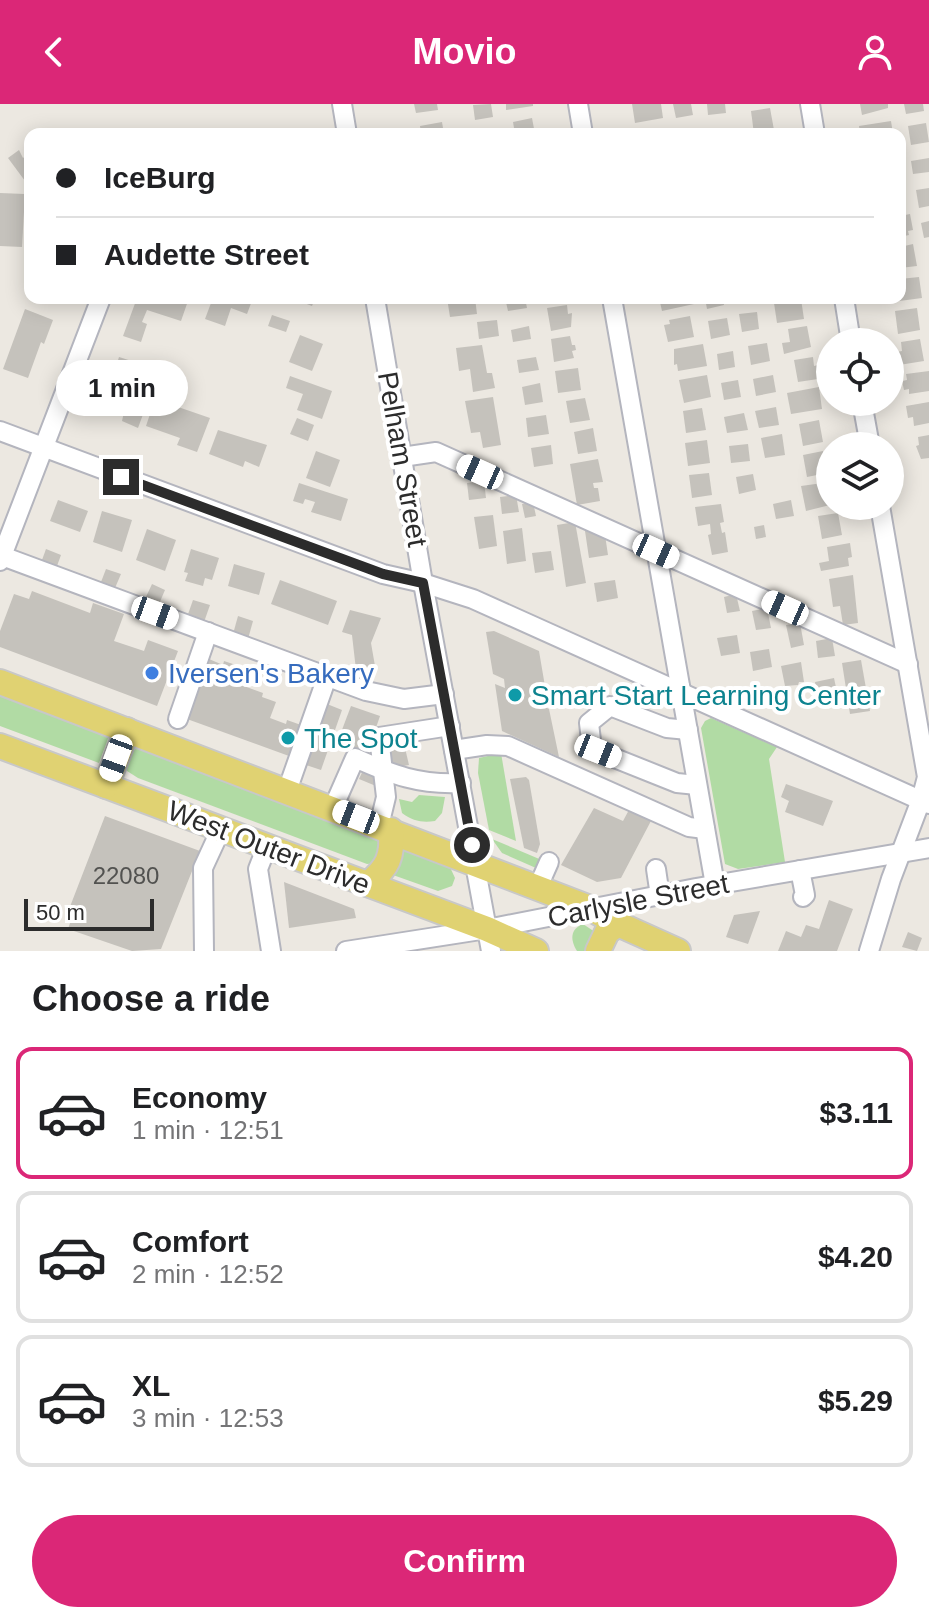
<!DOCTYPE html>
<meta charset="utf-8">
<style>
body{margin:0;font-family:Helvetica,sans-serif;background:#f6f6f6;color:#202124;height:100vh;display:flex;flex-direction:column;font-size:30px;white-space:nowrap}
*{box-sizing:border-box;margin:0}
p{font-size:26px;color:#757577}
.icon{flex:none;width:44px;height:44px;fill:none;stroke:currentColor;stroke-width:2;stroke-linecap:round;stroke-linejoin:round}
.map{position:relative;height:847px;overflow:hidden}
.details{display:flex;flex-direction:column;background:#fff;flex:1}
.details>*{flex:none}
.top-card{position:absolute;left:24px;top:24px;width:882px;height:176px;border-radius:16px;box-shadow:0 4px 20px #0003;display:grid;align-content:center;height:176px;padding:0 32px;background:#fff}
.fabs{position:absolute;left:816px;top:224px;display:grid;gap:16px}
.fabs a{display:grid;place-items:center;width:88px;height:88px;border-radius:50%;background:#fff;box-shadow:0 4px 20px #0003;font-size:40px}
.scale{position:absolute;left:24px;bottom:20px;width:130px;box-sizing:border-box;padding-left:8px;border:4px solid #2c2c2c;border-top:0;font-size:22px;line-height:28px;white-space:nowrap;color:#2c2c2c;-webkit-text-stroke:6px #fff;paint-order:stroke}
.end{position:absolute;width:36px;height:36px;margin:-18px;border:10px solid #2c2c2c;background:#fff;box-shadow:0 0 0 4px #fff}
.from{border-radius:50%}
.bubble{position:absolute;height:56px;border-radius:28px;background:#fff;box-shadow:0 4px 20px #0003;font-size:26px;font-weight:700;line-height:56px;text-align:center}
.car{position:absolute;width:24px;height:48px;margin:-24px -12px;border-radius:10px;box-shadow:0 0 6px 2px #0007;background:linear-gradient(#fff 24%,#345 0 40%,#fff 0 76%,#345 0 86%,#fff 0)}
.top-card b{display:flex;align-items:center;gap:28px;height:76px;font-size:30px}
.top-card b+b{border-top:2px solid #e0e0e0}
.top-card i{width:20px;height:20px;background:#202124}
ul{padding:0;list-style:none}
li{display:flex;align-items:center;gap:24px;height:132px;margin:0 16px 12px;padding:0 16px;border:4px solid #e0e0e0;border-radius:16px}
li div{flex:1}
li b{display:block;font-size:30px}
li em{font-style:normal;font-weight:700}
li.active{border-color:#db2777}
li>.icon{width:72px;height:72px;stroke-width:1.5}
h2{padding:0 32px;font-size:36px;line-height:96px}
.cta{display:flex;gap:16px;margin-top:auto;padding:16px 32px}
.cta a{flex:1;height:92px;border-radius:48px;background:#db2777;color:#fff;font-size:32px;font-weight:700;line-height:92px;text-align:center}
header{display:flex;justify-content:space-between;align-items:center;height:104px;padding:0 32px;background:#db2777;color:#fff;font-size:36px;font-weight:700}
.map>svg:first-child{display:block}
.green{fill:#b1dba4}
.building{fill:#c5c2bc}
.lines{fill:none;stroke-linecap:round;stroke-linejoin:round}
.minor-casing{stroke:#b4b5be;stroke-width:22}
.major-casing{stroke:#c8c8c8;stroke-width:28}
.minor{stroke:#fff;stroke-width:18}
.major{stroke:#e0d272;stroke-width:24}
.route{stroke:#2c2c2c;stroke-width:10}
.shop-dot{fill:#3f7fe0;stroke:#fff;stroke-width:3}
.culture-dot{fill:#0f9aa8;stroke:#fff;stroke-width:3}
.labels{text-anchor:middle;stroke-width:8;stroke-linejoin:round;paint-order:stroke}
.number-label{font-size:24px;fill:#525250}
.street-label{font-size:28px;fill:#2c2c2c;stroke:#fff}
.shop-label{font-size:28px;fill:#366cbe;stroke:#fff;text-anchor:start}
.culture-label{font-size:28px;fill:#0d838f;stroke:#fff;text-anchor:start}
</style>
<header><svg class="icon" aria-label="back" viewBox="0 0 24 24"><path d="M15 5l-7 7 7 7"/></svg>Movio<svg class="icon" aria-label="person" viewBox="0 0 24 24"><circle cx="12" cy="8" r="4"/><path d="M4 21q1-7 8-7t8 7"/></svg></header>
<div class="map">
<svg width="929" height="847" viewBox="0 0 929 847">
<rect width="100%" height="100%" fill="#ece8e1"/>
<g class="green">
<polygon points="0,591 109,632 99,659 0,622"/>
<polygon points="711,614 777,643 769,655 785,758 738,765 725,760 701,624 705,617"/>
<polygon points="139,643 379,734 384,739 376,759 367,760 138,674 127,667 123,660 127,649"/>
<polygon points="501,649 516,737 489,726 478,669 479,654"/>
<path d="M419,691L445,693L442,709L435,717C422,719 413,717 402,709L399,695L412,698Z"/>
<polygon points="492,735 544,757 536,764 502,749"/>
<polygon points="403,743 449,761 455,774 452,782 438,787 393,771"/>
<path d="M583,820L595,828L586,847H577C570,836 570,825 583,820Z"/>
</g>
<g class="building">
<polygon points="414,0 437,0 438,6 416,9"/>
<polygon points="491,0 493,13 475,16 473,1"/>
<polygon points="506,0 533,0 533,2 506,6"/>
<polygon points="632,0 661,0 663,14 635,19"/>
<polygon points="673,0 691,0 693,11 676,14"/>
<polygon points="707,0 725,0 726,9 708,11"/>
<polygon points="860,0 888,0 888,4 862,11"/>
<polygon points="904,0 923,0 924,7 906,10"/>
<polygon points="770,4 774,26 754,30 751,7"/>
<polygon points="532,14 535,30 515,30 513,18"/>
<polygon points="891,17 893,30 860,30 859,22"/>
<polygon points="442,18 444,30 421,30 420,22"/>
<polygon points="926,19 929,38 911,41 908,22"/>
<polygon points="661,24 662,30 633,30 633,28"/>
<polygon points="19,46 23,54 30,49 30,79 28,81 8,54"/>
<polygon points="929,54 929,68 913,70 911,57"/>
<polygon points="929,84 929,102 919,104 916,86"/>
<polygon points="0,89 25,90 22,143 0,142"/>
<polygon points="910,110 913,126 908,127 909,131 900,133 900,112"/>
<polygon points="929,117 929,133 924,134 921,119"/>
<polygon points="913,140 917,162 900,164 900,143"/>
<polygon points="919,173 922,194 892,198 891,194 900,194 900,175"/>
<polygon points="137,194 189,194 181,217 147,206 142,218 147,220 141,238 123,232"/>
<polygon points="199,194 253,194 247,210 231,204 225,222 205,215 211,199"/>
<polygon points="291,194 315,194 312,202"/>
<polygon points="447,194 475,194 477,210 450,213"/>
<polygon points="505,194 525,194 527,204 508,207"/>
<polygon points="659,194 693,194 694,200 662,207"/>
<polygon points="705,194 723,194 724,201 707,205"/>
<polygon points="801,195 804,215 777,219 774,199"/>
<polygon points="567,201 568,210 572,209 571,223 551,227 547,204"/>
<polygon points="917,204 920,226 898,230 895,207"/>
<polygon points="25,205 53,216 44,240 41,238 28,274 3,265"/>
<polygon points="757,208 759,225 742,228 739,210"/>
<polygon points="272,211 290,217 286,228 268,222"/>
<polygon points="690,212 694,233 668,238 664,221 670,220 669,216"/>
<polygon points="727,214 730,231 711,235 708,217"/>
<polygon points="497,216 499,232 479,235 477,218"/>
<polygon points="529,222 531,235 513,238 511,226"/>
<polygon points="807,222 811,243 784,250 782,239 790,238 788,225"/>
<polygon points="300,231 323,240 312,267 289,258"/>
<polygon points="570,232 572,241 575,241 576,246 572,247 574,254 554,258 551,235"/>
<polygon points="920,235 924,257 899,261 897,248 902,247 901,238"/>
<polygon points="767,239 770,257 751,261 748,242"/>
<polygon points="703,240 707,262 678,267 677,260 674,261 674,245"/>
<polygon points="482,241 487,269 492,269 495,284 473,288 470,265 459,267 456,244"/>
<polygon points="733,247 735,263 719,266 717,250"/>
<polygon points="119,253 138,259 134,274 153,283 138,324 122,317 124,308 98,301 106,275 117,279 119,272 114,269"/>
<polygon points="536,253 539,266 519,269 517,256"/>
<polygon points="813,253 814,262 818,261 818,275 798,278 794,256"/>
<polygon points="578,264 581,286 558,289 555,267"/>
<polygon points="929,267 929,287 909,290 909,285 904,286 902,277 907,276 906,270"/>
<polygon points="707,271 711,293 684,299 679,276"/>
<polygon points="773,271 776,288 756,292 753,275"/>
<polygon points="290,272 332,287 322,315 297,306 303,290 286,284"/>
<polygon points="738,276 741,293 724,296 721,279"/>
<polygon points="540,279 543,298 525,301 522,283"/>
<polygon points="819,283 822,305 791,310 787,289"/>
<polygon points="493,293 501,341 483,344 480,328 471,329 465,297"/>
<polygon points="585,294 590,316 570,319 566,297"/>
<polygon points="155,295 210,314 197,348 177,341 180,334 146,322"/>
<polygon points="929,298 929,319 914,322 913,313 908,314 906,302"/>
<polygon points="776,303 779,321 759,324 755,307"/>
<polygon points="702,304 706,326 686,329 683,307"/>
<polygon points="744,309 748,326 727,329 724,313"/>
<polygon points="546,311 549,330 528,333 526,314"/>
<polygon points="297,314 314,321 308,337 290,330"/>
<polygon points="819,316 823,338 803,342 799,320"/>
<polygon points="593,324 597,347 578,350 574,328"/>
<polygon points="218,326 267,341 259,363 245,357 243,363 209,350"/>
<polygon points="782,330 785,351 765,354 761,334"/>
<polygon points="929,331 929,354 921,355 916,342 919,341 918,333"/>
<polygon points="707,336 710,359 688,362 685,339"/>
<polygon points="748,340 750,357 731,359 729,342"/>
<polygon points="551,341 553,360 534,363 531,344"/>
<polygon points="316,347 340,356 330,383 306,374"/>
<polygon points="823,347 827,369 807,373 803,351"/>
<polygon points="598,355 603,378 593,379 594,384 598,384 600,397 577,401 570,360"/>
<polygon points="709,369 712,391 692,394 689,371"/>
<polygon points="753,370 756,386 739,390 736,373"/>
<polygon points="484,377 486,394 469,396 467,379"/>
<polygon points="830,378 830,401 806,407 801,382"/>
<polygon points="299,379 348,395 341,417 311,408 315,398 305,395 303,400 293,397"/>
<polygon points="516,391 519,408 502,410 500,393"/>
<polygon points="58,396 88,407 80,428 50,417"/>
<polygon points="791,396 794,412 776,415 773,400"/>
<polygon points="533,398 536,412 525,414 522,400"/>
<polygon points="721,400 724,418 720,419 722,429 725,428 728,448 712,451 708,431 711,430 710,420 698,422 695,403"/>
<polygon points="102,407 132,416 122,448 93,438"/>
<polygon points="838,409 842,431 822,435 818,412"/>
<polygon points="493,411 497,442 479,445 474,413"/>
<polygon points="575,418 586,479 566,483 557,421"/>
<polygon points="764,421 766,433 756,435 754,423"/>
<polygon points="522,424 526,457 507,460 503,427"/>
<polygon points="147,425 176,436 165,467 136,456"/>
<polygon points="596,425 597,432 605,431 608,451 589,454 585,427"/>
<polygon points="850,439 852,453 848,454 849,462 821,467 819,459 829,457 827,443"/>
<polygon points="46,445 61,451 57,462 42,456"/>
<polygon points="191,445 219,454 212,476 205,474 203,482 185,477 188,469 184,468"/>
<polygon points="551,447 554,466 535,469 532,449"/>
<polygon points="234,460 265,469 259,491 228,482"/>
<polygon points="106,465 121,470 115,484 101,478"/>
<polygon points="853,471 858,519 843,521 840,502 833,503 829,475"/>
<polygon points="280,476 337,497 328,521 271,500"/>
<polygon points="615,476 618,494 597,498 594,479"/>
<polygon points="152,480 165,486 159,500 145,495"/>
<polygon points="32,487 90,509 93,499 124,510 114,537 144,547 148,536 178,547 157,602 0,543 0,527 14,490 29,495"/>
<polygon points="736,490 740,507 727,509 724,493"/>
<polygon points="193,496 210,501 204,518 187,513"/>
<polygon points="767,504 771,524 756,526 752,507"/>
<polygon points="350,506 381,514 371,539 375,562 356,566 352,531 342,528"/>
<polygon points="238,512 253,517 248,535 233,530"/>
<polygon points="800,519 804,541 791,544 786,521"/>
<polygon points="494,527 539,547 547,594 534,589 534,597 549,605 559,653 502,627 495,580 505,584 504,575 493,570 486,528"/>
<polygon points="737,531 740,549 721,552 717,534"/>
<polygon points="832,534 835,552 818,554 816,537"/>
<polygon points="769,545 772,563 753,567 750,548"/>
<polygon points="209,555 223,561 224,557 239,562 233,578 263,589 262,593 276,598 270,614 286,620 287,616 301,621 289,652 187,615"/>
<polygon points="861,556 870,607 850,610 842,559"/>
<polygon points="801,558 804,578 799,578 798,581 785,582 781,562"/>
<polygon points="834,574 838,593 818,596 815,578"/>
<polygon points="327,600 342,606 321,666 306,661"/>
<polygon points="351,602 380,612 367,650 337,639"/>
<polygon points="405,644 409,661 392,664 389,647"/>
<polygon points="366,660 382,667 376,682 359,675"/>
<polygon points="526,673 529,676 540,740 537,749 524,744 510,675"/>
<polygon points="786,680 833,697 823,722 785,708 789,697 781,693"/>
<polygon points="594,704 623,717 630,704 652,715 621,774 597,778 561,761"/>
<polygon points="105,712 200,747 161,845 132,847 68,825 71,816 66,813"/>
<polygon points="284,778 354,805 356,814 289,824"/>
<polygon points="829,796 853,805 837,847 778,847 786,827 801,833 806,821 819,825"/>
<polygon points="760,807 748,840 726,833 734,811"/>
<polygon points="908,828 922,834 917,847 902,843"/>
</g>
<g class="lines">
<defs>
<g id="minor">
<polyline points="342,0 347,30"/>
<polyline points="578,0 583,30"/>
<polyline points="810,0 815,30"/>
<polyline points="375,194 423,479 491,847"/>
<polyline points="612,194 715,781"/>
<polyline points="844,194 851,238"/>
<polyline points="862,298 870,342"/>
<polyline points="0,327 383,470 423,479 473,495 929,700"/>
<polyline points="402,353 436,348 908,560"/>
<polyline points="2,452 366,587 404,595 444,590"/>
<polyline points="0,457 101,194"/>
<polyline points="178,615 208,528"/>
<polyline points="688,626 667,624 610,602 589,619 592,645 677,679 697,681"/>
<polyline points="454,646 487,641 508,642 689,723 705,725"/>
<polyline points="287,687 327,573"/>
<path d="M333,704L355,654C393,671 419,681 461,679"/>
<polyline points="379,722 386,693 379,633 450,622"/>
<polyline points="267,742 258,765 271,847"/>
<polyline points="656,765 660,792"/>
<polyline points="800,766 805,791 803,793"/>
<polyline points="538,783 549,758"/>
<polyline points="204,847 203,764 221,725"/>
<polyline points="346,847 487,825 696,784 929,744"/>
<polyline points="869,847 891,775 921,696 927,673 880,402"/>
</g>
<g id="major">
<polyline points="0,578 590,804 618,820 678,847"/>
<polyline points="0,642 487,825 536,847"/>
<polyline points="106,682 127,626"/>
<path d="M368,780C388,763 393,753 391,726"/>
<polyline points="598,847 607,828 618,820"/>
</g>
</defs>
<use href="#minor" class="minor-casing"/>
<use href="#major" class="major-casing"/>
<use href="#minor" class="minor"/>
<use href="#major" class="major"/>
</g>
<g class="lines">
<polyline class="route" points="121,373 383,470 423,479 472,741"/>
</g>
<circle class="shop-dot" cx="152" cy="569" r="8"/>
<g class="culture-dot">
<circle cx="515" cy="591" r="8"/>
<circle cx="288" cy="634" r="8"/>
</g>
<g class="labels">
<g class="number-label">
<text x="126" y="780">22080</text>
</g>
<g class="street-label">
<text transform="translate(403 355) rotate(80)" y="10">Pelham Street</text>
<text transform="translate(269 743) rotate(21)" y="10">West Outer Drive</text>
<text transform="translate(638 796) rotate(-11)" y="10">Carlysle Street</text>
</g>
<g class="shop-label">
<text x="168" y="579">Iversen's Bakery</text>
</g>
<g class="culture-label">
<text x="531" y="601">Smart Start Learning Center</text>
<text x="304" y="644">The Spot</text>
</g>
</g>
</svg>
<div class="fabs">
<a><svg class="icon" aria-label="locate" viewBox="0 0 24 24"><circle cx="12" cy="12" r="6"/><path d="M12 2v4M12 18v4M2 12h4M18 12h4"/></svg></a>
<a><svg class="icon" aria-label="layers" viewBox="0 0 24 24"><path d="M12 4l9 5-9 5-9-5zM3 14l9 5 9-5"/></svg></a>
</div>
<div class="scale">50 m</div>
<i class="end from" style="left:472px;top:741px"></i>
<i class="end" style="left:121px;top:373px"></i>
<div class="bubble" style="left:56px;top:256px;width:132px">1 min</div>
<i class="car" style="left:480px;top:368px;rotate:294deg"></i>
<i class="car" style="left:656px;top:447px;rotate:114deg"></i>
<i class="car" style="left:785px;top:504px;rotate:294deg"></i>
<i class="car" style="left:155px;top:509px;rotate:110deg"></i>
<i class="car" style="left:598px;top:647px;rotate:112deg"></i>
<i class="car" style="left:116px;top:654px;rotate:200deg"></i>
<i class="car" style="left:356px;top:713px;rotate:291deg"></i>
<div class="top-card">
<b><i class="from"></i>IceBurg</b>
<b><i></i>Audette Street</b>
</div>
</div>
<section class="details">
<h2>Choose a ride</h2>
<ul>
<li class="active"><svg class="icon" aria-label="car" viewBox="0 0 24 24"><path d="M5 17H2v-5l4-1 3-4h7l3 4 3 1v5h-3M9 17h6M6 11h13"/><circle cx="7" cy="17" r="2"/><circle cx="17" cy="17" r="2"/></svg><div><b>Economy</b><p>1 min · 12:51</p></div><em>$3.11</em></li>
<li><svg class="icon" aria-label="car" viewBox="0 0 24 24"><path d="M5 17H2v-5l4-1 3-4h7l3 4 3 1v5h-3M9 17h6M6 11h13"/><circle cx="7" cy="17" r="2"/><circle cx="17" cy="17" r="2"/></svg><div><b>Comfort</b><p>2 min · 12:52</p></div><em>$4.20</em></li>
<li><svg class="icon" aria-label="car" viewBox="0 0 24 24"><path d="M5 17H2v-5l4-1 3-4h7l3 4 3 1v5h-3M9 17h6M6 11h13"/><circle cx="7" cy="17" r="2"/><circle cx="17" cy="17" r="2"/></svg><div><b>XL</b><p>3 min · 12:53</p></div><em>$5.29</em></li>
</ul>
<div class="cta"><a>Confirm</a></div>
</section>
